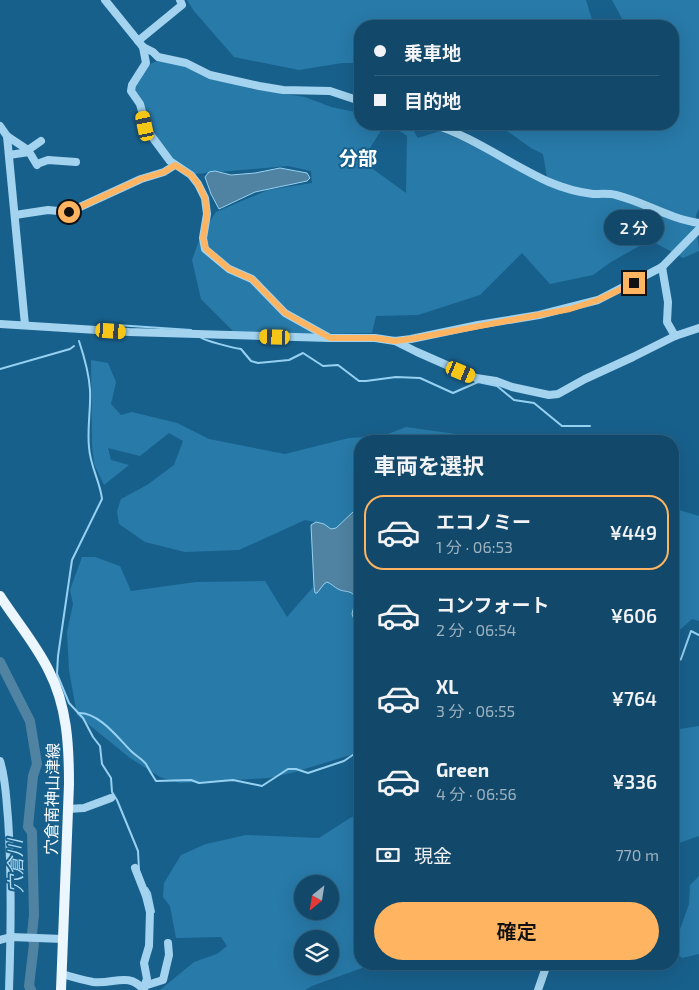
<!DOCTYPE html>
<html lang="ja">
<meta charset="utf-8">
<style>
body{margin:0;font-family:"Exo 2","Noto Sans JP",sans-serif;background:#1f5271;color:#f1f3f6;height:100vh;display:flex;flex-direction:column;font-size:19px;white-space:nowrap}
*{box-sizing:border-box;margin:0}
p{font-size:16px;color:#9cb2c0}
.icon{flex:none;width:28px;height:28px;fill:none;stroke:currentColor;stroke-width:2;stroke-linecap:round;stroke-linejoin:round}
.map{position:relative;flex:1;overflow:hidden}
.side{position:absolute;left:354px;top:435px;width:325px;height:535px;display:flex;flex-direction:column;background:#124869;border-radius:20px;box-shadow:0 5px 20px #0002,0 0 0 1px #31607d}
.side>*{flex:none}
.hud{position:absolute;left:354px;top:20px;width:325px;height:110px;border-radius:20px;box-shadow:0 5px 20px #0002,0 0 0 1px #31607d;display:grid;align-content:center;height:110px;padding:0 20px;background:#124869}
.needle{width:32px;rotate:210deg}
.controls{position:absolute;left:294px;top:875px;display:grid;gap:10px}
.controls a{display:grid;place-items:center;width:45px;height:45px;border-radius:50%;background:#124869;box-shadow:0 5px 20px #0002,0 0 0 1px #31607d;font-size:25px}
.end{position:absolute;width:22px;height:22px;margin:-11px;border:6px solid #ffb461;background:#111;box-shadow:0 0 0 2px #111}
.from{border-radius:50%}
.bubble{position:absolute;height:35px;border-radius:18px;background:#124869;box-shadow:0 5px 20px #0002,0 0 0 1px #31607d;font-size:16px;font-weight:600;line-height:35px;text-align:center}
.car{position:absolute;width:15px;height:30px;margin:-15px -8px;border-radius:6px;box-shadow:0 0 4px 1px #0007;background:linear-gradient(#f5c518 24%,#345 0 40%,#f5c518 0 76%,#345 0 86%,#f5c518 0)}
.hud b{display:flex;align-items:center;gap:18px;height:48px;font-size:19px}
.hud b+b{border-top:1px solid #31607d}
.hud i{width:12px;height:12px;background:#f1f3f6}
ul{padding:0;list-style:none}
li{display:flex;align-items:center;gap:15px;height:75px;margin:0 10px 8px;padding:0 10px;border:2px solid transparent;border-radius:20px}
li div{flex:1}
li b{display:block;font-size:19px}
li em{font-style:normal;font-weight:600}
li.selected{border-color:#ffb461}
li>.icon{width:45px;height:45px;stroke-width:1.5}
h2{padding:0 20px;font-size:22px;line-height:60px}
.pay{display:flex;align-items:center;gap:12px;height:55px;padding:0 20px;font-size:19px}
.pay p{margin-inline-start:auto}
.cta{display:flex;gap:10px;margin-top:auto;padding:10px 20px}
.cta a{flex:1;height:58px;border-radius:30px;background:#ffb461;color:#111;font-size:20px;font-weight:600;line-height:58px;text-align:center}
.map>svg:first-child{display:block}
.green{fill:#287aa9;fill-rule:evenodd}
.water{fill:#4f83a1;stroke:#96d1f1}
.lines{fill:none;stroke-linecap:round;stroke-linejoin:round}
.stream{stroke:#96d1f1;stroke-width:2}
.river{stroke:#4f83a1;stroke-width:10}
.minor{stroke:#a3d3ee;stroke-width:8}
.major{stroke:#ebf6ff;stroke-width:10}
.route{stroke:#ffb461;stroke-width:6}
.labels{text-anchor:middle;stroke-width:4;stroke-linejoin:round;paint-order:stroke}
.street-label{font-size:16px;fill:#fff;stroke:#18608c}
.water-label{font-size:18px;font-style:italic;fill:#afdcf5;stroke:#18608c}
.quarter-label{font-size:19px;font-weight:bold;fill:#fff;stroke:#18608c}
</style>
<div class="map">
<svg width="699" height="990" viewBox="0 0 699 990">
<rect width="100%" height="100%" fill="#18608c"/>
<g class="green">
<polygon points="187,0 586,0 594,26 360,26 360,63 342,63 299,70 234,57 194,11"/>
<path d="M612,0H699V209C691,220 699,238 699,251L683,258L650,240L611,262L593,275L550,284L522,253L480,295L418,315L376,316L372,333L321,334L234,332L201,299L192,260L201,235L216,212L268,190L312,183L311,171L288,166L195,174L172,159L149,129L134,90V86L148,65L157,61L182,65L205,76L252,89L305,97L331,107L360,113V124H385L362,161L406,193L407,136L394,127L395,124L410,125L418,138L440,131L547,177L543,154L531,148L497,124H672V26H626Z"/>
<polygon points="91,360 108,363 116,382 111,404 121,415 132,412 177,423 209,439 285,454 349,438 383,436 406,427 477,437 486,441 360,441 360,513 353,512 336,528 331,529 324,524 305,520 239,550 185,552 145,542 119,524 117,511 121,499 147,485 174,465 183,441 169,433 140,456 108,448 111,460 129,465 104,485 94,464 92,445"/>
<polygon points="673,508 699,516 699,621 692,619 673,636"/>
<path d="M82,557H95L120,566L131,591L196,582L265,581L287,617L314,586L315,593L324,584L327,582C332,584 334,587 338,589C345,593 350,589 356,598L352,614L357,628L356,638L360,643V752L295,772L269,778L180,783L160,777L130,758L77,715L69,670L67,632L73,604L70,590Z"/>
<polygon points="699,726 699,836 673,845 673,730"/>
<path d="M360,813V964H373L312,986L305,990H160L194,962L217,954L227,946L221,937L176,938L170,906L163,897L164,883L181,855L206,844L246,835L319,838L350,818ZM302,884H330V911H302ZM302,939H330V966H302Z"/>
<polygon points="699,876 699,954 682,958 673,949 689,904 690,885"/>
</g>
<g class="water">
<polygon points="280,168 307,173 310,178 307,181 255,192 219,209 211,194 205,177 209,172 215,171 231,175 255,173"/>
<path d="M353,512L360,513V643L356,638L357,628L352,614L356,598C351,589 345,593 338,589C334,587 332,584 327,582L324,584L317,593H315L314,586L311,525L316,522L324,524L331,529L336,528Z"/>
</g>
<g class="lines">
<g class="stream">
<polyline points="98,326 101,324 191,330"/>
<path d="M200,337C205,341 234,348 241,349L251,361L258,363L289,360L303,353L323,366L338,365L359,381H366L396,377L420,378L453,393L478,382L497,386L514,400L534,403L562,426H590"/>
<path d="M79,341C84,356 89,373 90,390C91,409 87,428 89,447C90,466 100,481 102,499L72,560L58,656L57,674L69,703L83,718L93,737L100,746L102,764L111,778L112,792L117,800L138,851L139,870"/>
<polyline points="0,369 70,349 74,346"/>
<polyline points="672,666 681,659 691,631 699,635"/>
<path d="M78,713C99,712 118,738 131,751C136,756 142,759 146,764C149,770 153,776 156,781L191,780L199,783L233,780L262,786L288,769H296L308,773L344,761L360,750"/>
<polyline points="147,888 150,893 154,912"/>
</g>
<polyline class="river" points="0,662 30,721 37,764 33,776 28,827 32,832 34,915 32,934 34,944 29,986 31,990"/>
<g class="minor">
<polyline points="105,0 143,47 153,52 158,57 186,63 210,75 259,86 283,90 330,91 360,101"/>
<polyline points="138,41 182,5 180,0"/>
<polyline points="143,47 146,63 132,85 131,91 140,104 147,130 170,161 191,175 198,184 205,198 207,214 203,238 205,249 229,269 252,279 285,313 328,337"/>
<path d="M432,124C474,137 509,164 549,182C563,188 577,192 593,194C600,194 608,193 616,195C644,202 670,219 699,223"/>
<polyline points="0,126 7,136 25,325"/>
<polyline points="7,136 28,150 37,165"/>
<polyline points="28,150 41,141"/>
<polyline points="9,155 29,152"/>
<polyline points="37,164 48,160 76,162"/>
<polyline points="15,215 48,210 69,212 141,179 164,172 175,165"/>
<polyline points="662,267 668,302 667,322 675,336"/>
<polyline points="0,324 129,332 330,338 375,338 395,341 411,339 478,325 539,315 598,300 662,267 699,229"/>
<polyline points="395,341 417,352 476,378 496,381 512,387 549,395 558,394 585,379 633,357 675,336 699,328"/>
<path d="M0,761C6,780 6,798 8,818C12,875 11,933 9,990"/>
<polyline points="68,809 84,808 111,798"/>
<polyline points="135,868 146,896 150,912 149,946 144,963 147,979 145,984"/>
<polyline points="0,940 11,937 63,939"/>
<path d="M62,974C72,977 83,980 93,982C113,985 128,971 144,990"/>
<polyline points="144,986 163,980 169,955 168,943"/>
<polyline points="538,990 546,967"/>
</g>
<path class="major" d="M0,596C16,621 36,644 49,671C67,706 69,745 69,784L61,990"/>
</g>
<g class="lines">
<polyline class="route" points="69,212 141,179 164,172 175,165 191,175 198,184 205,198 207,214 203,238 206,249 229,269 252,279 285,313 330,338 375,338 395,341 411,339 570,309 598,300 634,283"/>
</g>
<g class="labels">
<g class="street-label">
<text transform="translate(52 799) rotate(-89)" y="6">穴倉南神山津線</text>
</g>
<g class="water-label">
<text transform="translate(16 866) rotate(-91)" y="6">穴倉川</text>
</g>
<g class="quarter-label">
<text x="358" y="165">分部</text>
</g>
</g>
</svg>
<div class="controls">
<a><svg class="needle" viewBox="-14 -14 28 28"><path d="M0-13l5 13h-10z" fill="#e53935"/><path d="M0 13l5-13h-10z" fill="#9cb2c0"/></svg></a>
<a><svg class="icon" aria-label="layers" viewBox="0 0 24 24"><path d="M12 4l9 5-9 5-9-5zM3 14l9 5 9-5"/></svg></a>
</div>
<i class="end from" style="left:69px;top:212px"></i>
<i class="end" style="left:634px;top:283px"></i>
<div class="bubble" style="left:604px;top:210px;width:60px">2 分</div>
<i class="car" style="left:145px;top:126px;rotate:348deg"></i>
<i class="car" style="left:111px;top:331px;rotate:94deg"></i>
<i class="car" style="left:275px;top:337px;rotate:272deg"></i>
<i class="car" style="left:461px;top:372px;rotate:113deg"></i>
<div class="hud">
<b><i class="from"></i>乗車地</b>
<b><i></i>目的地</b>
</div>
<section class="side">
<h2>車両を選択</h2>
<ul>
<li class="selected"><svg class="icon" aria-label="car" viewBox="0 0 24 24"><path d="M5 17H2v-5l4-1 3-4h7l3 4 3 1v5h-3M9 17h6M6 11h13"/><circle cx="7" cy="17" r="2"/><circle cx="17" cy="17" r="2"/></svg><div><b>エコノミー</b><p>1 分 · 06:53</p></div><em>¥449</em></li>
<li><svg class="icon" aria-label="car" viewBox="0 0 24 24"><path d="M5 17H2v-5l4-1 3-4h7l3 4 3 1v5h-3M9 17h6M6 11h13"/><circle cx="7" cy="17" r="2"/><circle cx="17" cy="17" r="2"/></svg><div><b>コンフォート</b><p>2 分 · 06:54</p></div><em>¥606</em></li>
<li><svg class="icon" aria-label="car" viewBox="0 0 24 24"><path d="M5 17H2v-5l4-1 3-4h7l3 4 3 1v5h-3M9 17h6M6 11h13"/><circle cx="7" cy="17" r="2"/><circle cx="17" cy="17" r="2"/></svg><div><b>XL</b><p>3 分 · 06:55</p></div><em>¥764</em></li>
<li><svg class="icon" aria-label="car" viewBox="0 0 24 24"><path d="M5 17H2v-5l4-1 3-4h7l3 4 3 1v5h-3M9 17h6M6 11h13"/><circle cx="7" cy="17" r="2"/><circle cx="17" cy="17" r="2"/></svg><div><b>Green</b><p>4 分 · 06:56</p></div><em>¥336</em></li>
</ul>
<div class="pay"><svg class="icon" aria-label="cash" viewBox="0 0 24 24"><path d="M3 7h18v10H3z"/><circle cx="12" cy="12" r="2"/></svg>現金<p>770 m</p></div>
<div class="cta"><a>確定</a></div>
</section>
</div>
